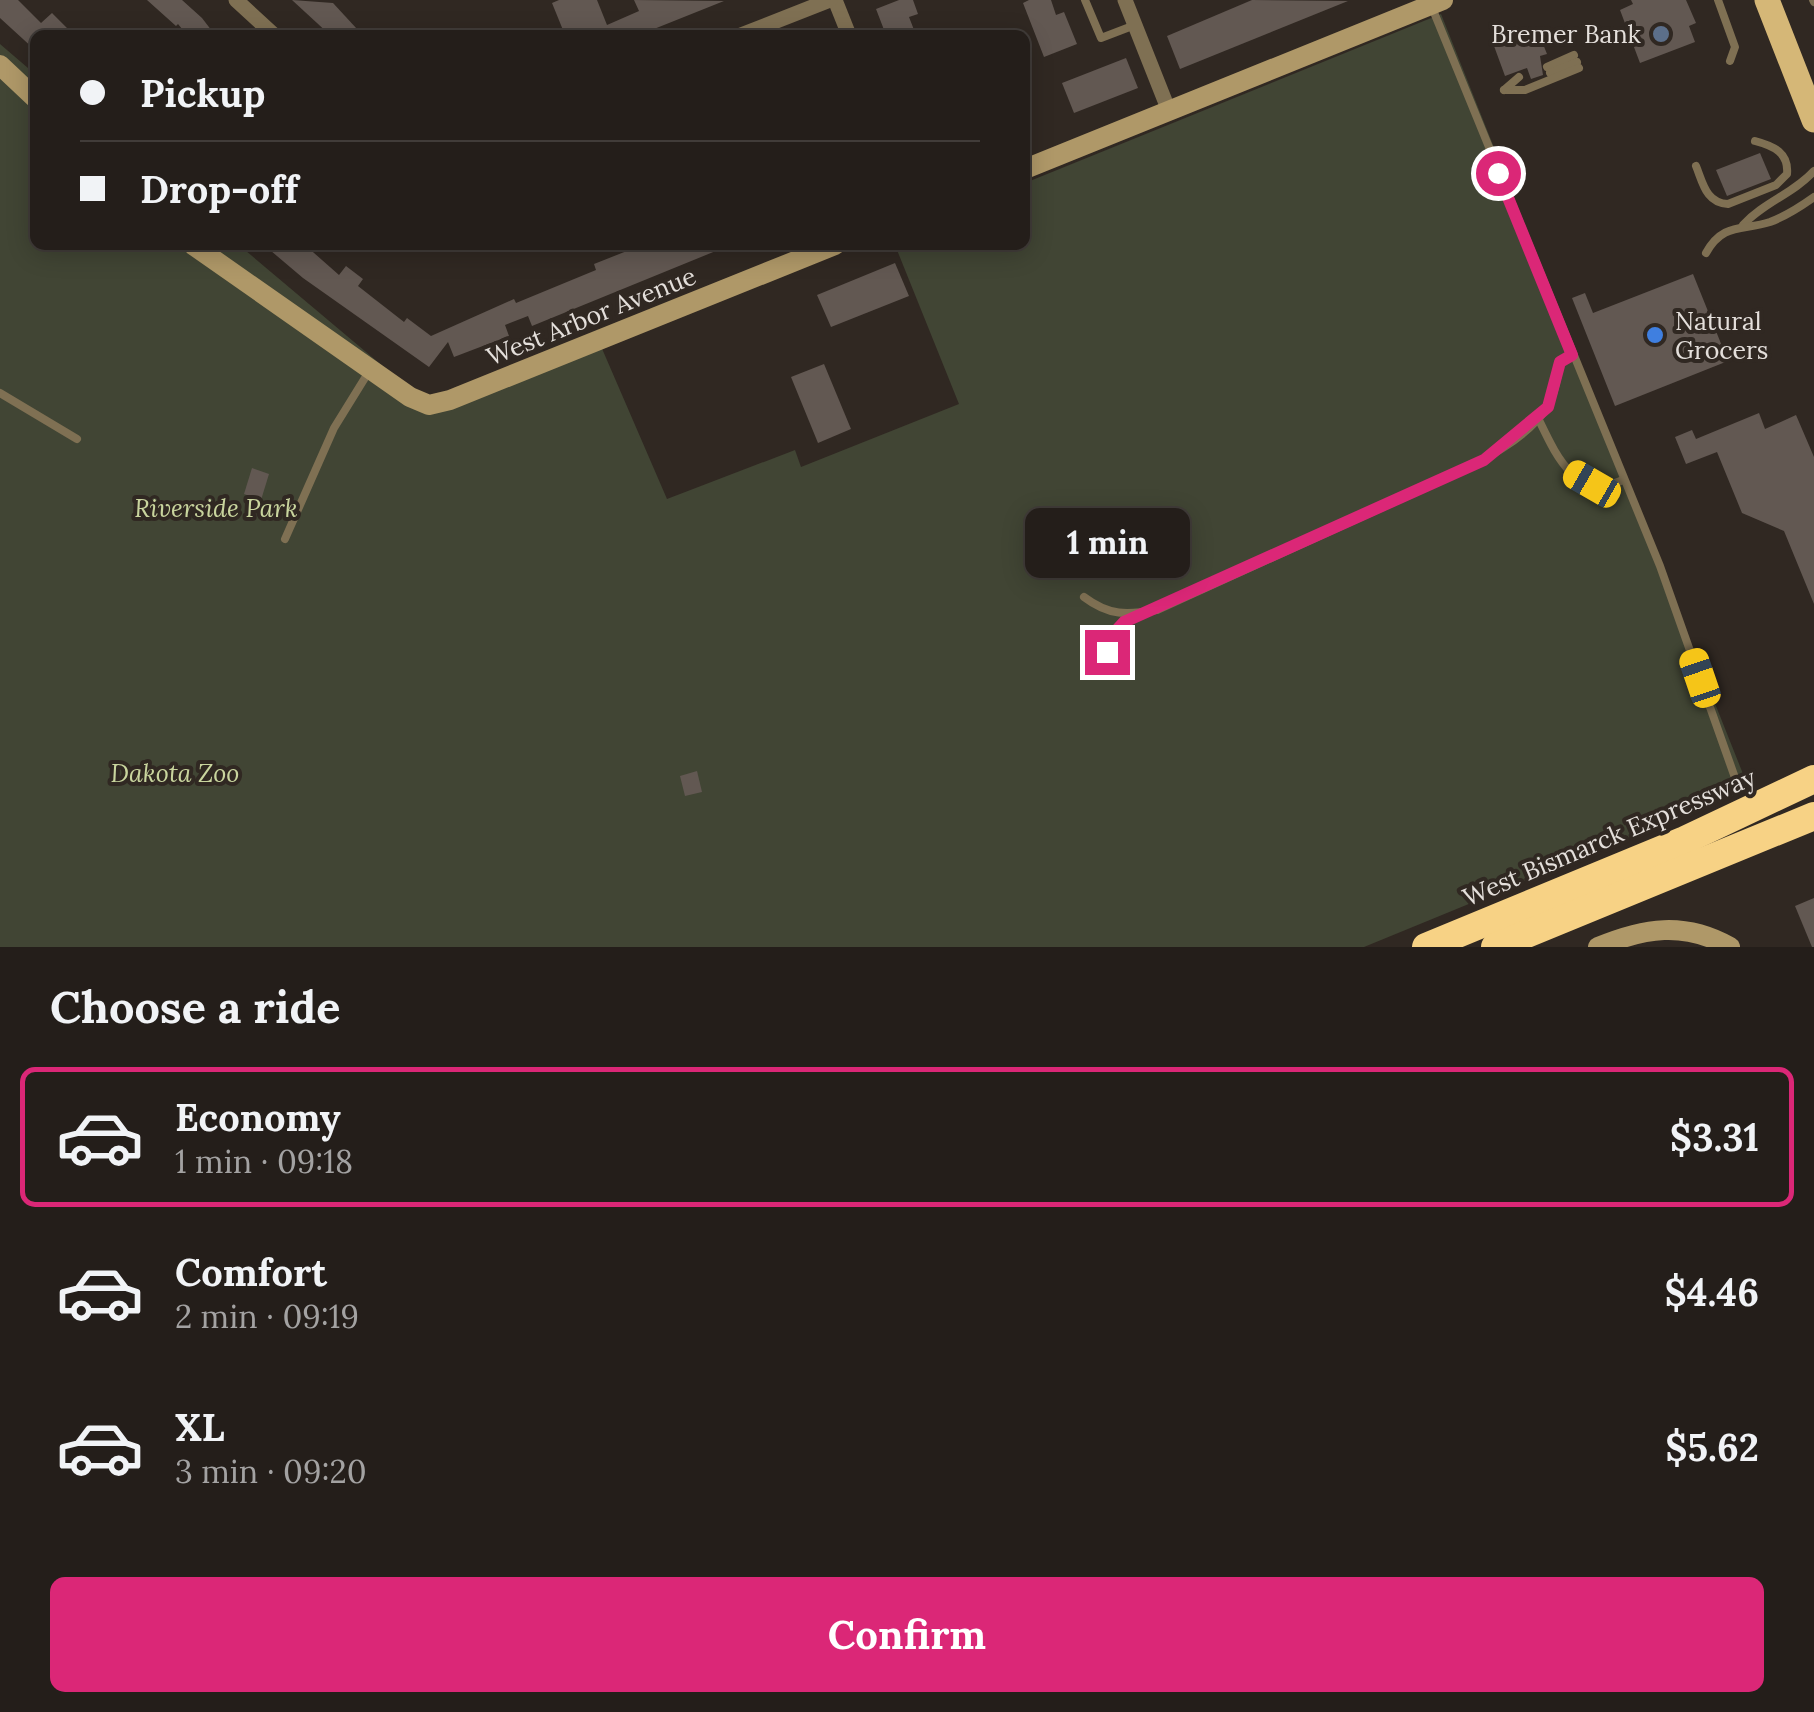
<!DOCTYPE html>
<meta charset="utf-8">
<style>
body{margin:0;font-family:Lora,serif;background:#2c2723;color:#f1f3f6;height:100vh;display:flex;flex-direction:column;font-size:38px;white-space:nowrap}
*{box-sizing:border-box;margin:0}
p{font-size:32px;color:#a3a2a2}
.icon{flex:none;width:55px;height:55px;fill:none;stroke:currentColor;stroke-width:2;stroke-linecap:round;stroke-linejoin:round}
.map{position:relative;height:947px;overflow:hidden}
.details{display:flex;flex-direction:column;background:#241e1a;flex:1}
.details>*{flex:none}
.top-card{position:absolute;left:30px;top:30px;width:1000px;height:220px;border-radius:15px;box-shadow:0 5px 25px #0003,0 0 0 2px #413c39;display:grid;align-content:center;height:220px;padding:0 50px;background:#241e1a}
.end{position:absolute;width:45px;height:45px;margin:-22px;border:12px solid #db2777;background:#fff;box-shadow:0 0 0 5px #fff}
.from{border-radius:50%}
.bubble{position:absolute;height:70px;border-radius:15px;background:#241e1a;box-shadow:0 5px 25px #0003,0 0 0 2px #413c39;font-size:32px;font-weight:700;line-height:70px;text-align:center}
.car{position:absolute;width:30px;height:60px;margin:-30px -15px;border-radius:12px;box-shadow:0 0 8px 2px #0007;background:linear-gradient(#f5c518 24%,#345 0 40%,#f5c518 0 76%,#345 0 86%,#f5c518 0)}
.top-card b{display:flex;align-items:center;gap:35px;height:95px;font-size:38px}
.top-card b+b{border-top:2px solid #413c39}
.top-card i{width:25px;height:25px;background:#f1f3f6}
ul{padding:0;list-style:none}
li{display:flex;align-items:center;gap:30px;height:140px;margin:0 20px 15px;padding:0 30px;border:5px solid transparent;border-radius:15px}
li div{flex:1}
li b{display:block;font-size:38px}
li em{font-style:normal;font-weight:700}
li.selected{border-color:#db2777}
li>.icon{width:90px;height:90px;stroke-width:1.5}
h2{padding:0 50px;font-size:45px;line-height:120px}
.button{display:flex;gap:20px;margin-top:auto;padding:20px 50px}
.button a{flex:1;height:115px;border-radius:15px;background:#db2777;color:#fff;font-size:40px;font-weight:700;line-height:115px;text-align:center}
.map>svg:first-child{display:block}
.green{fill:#414534}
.building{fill:#625852}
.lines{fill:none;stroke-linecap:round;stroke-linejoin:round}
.lane{stroke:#7f7053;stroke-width:8}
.street{stroke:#7f7053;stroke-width:15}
.secondary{stroke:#af9868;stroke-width:20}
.primary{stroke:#d5b777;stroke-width:25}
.highway{stroke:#f7d285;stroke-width:28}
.route{stroke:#db2777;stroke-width:12}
.service-dot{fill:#5c6f8a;stroke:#302822;stroke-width:4}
.shop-dot{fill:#3f7fe0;stroke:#302822;stroke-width:4}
.labels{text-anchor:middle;stroke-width:8;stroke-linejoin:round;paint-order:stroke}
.poi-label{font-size:25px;fill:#e4dfdb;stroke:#302822;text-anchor:end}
.street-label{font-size:25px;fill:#e4dfdb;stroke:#302822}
.park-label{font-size:25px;font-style:italic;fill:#c9d59e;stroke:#302822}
</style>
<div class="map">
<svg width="1814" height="947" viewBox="0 0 1814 947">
<rect width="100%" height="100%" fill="#302822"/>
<polygon class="green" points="1441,14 1749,789 1364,947 0,947 0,44 35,74 35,245 239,245 429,405 600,344 667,499 795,450 801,467 959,404 895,245 1025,245 1025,183"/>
<g class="building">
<polygon points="0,0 18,0 41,23 52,13 67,28 60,35 35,35 35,50 0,18"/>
<polygon points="147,0 182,0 202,18 215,35 187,35 178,24 176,26"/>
<polygon points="292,0 333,3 357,29 351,35 330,35"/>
<polygon points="559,0 597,0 607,25 639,11 634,0 724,1 639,35 565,35 552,3"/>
<polygon points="899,0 913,0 918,14 909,17 916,35 886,35 876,9"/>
<polygon points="1029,0 1051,0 1056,15 1064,12 1077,44 1044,57 1023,3"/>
<polygon points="1252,0 1348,1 1180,69 1167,36"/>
<polygon points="1631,0 1686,0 1696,23 1689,26 1695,42 1640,63 1620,10 1633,4"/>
<polygon points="1537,29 1547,54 1540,56 1543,75 1531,79 1527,68 1505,76 1494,46"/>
<polygon points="1126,58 1138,88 1074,113 1062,83"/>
<polygon points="1760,153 1771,179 1727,196 1716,170"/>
<polygon points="264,245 305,245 339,275 346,266 363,279 358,286 404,322 407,318 431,336 514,299 516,303 596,270 594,264 642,245 728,246 532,326 528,316 505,325 509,336 454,357 448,342 429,367 303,278"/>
<polygon points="895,263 909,296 831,327 817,295"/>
<polygon points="1693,274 1728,361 1615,406 1572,298 1585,293 1593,313"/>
<polygon points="824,364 851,429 818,443 791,377"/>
<polygon points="1759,413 1765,429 1796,415 1814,457 1814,604 1784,531 1742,513 1717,452 1686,464 1675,437 1692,430 1696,439"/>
<polygon points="252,468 269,474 261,500 244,494"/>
<polygon points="697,771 702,792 685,796 680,776"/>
<polygon points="1814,898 1814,947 1812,947 1795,906"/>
</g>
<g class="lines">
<g class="lane">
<polyline points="1085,0 1101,38 1135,25"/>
<polyline points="1718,0 1735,47 1730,61"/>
<polyline points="1813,0 1814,2"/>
<polyline points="1431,5 1660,566 1739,789"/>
<polyline points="1547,67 1574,55"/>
<polyline points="1550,73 1577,62"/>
<polyline points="1504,90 1525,90 1579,68"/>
<polyline points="1504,90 1519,77"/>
<path d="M1696,166C1703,183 1706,203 1728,204L1776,185L1787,174C1789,153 1774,146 1755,141"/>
<path d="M1743,225C1764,202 1793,194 1814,171"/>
<path d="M1706,253C1723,222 1743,231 1770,222C1786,216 1800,207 1814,197"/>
<polyline points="0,393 77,439"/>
<path d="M1538,418C1555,453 1575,502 1623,480"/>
<polyline points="285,539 334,428 368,373"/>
<path d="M1084,597C1109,616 1127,615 1157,610L1449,477C1482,461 1525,440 1547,408C1555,396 1557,376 1561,362L1573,355"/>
<polyline points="1107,652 1116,629 1138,616"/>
</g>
<g class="street">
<polyline points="236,0 274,35"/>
<polyline points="835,0 849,35"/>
<polyline points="1125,0 1169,111"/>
<polyline points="741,35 830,0"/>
</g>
<g class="secondary">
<polyline points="0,65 35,98"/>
<polyline points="1025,169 1443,0"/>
<polyline points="193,245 410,397 429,405 450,400 835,245"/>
<path d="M1598,947C1644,928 1684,921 1730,947"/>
</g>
<polyline class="primary" points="1767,0 1814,120"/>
<g class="highway">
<polyline points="1426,947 1685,840 1814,779"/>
<polyline points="1495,947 1814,816"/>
</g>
</g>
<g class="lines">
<polyline class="route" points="1107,652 1112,635 1124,622 1484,460 1548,407 1560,362 1572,355 1498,173"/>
</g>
<circle class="service-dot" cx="1661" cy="34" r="10"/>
<circle class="shop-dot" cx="1655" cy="335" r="10"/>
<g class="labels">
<g class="poi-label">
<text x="1641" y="43">Bremer Bank</text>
<text x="1675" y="330" text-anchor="start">Natural<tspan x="1675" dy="29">Grocers</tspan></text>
</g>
<g class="street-label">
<text transform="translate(591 316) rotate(-22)" y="9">West Arbor Avenue</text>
<text transform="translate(1609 837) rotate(-23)" y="9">West Bismarck Expressway</text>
</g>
<g class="park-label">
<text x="216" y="517">Riverside Park</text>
<text x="175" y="782">Dakota Zoo</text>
</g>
</g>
</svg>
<i class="end from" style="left:1498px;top:173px"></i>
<i class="end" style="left:1107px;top:652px"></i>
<div class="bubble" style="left:1025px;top:508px;width:165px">1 min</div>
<i class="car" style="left:1592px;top:484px;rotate:300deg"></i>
<i class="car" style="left:1700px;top:678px;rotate:341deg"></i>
<div class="top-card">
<b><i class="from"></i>Pickup</b>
<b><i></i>Drop-off</b>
</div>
</div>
<section class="details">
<h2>Choose a ride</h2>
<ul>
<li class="selected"><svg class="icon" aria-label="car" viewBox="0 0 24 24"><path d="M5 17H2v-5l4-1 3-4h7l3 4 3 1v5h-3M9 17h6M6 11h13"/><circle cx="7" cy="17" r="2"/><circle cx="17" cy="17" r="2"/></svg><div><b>Economy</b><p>1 min · 09:18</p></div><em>$3.31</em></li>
<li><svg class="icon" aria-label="car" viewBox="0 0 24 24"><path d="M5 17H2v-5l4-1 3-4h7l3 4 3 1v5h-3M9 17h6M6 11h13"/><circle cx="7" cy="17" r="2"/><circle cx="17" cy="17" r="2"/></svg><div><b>Comfort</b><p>2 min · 09:19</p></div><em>$4.46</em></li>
<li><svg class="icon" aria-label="car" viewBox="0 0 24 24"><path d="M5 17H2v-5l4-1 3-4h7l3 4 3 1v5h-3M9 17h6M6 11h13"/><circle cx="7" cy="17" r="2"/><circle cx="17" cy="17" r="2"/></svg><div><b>XL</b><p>3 min · 09:20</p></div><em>$5.62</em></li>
</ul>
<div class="button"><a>Confirm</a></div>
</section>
